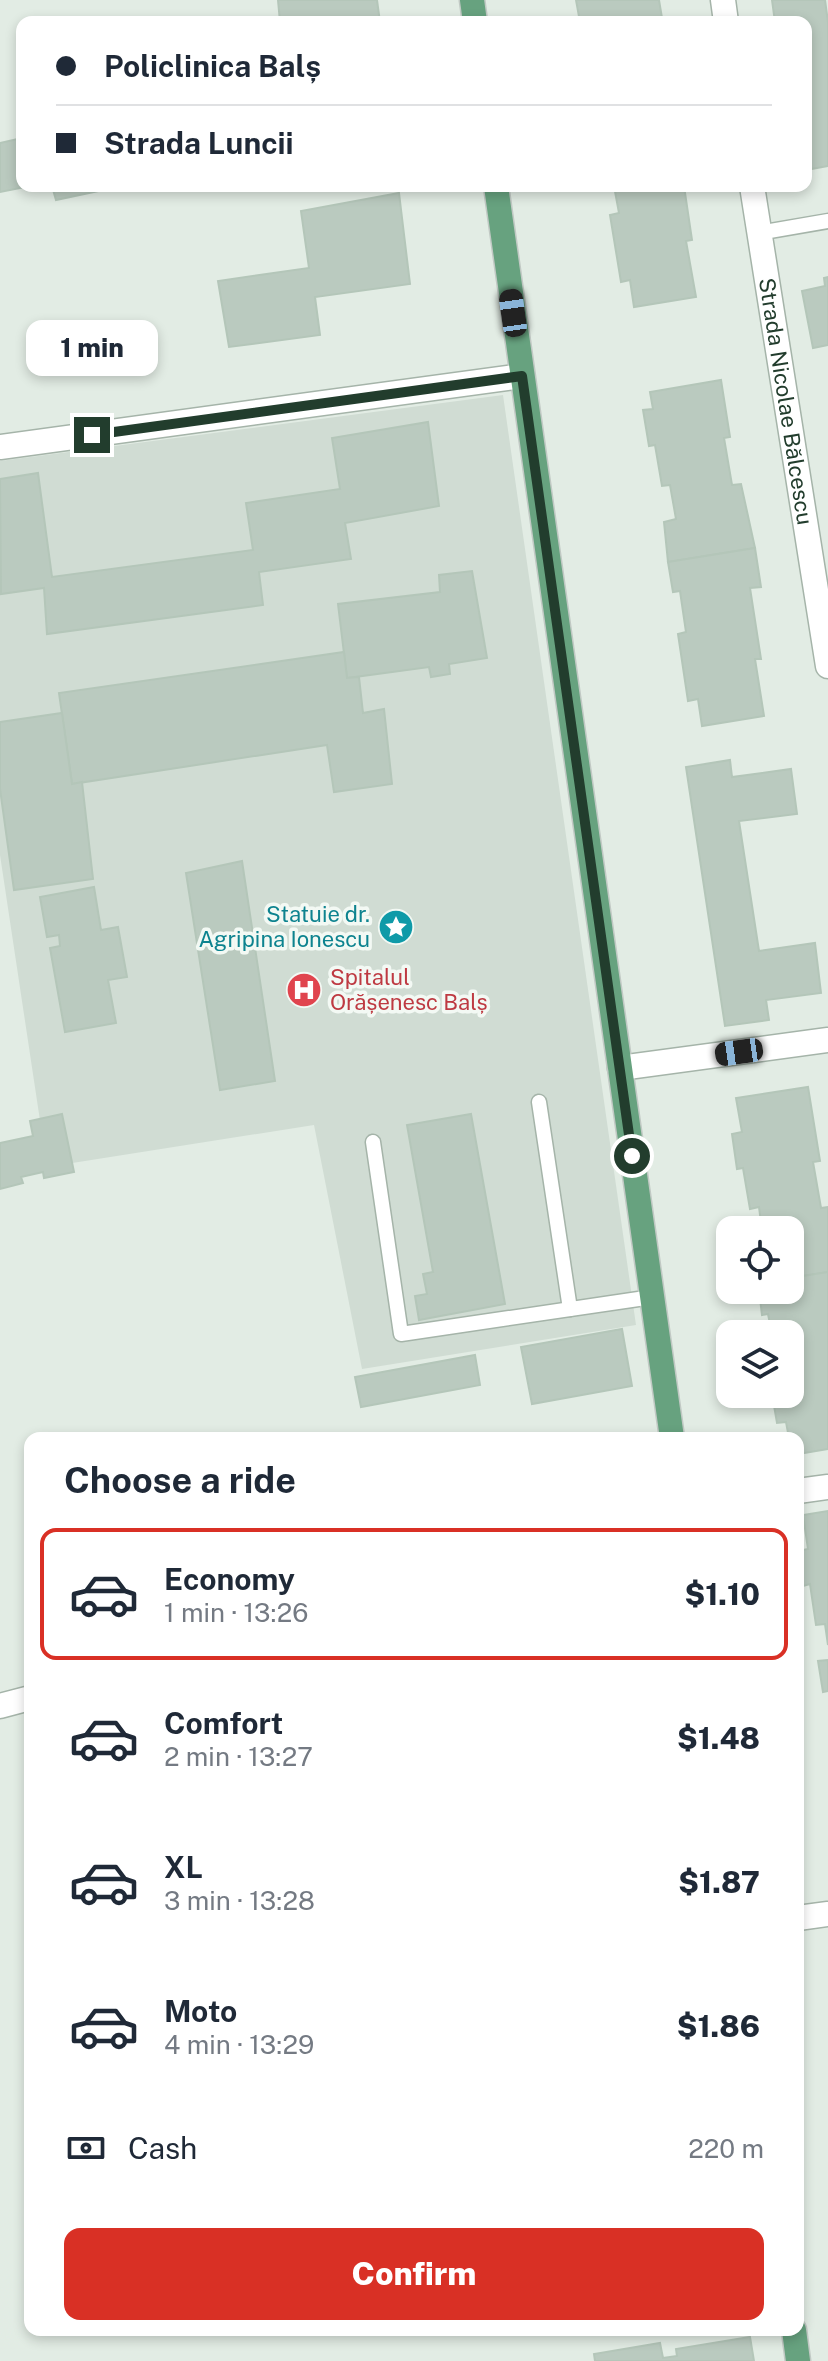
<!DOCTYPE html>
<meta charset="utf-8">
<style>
body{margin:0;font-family:"Public Sans",sans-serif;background:#f6f6f7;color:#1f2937;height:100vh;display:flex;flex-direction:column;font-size:30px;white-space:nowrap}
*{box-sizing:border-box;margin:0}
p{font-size:26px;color:#747a83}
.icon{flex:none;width:44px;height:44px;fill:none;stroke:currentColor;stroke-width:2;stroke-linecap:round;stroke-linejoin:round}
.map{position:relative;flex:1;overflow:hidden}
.side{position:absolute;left:24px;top:1432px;width:780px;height:904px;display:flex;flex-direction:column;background:#fff;border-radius:16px;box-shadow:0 4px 12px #0003}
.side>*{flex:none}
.top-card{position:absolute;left:16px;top:16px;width:796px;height:176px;border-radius:16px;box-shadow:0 4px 12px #0003;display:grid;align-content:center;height:176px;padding:0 40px;background:#fff}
.fabs{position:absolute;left:716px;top:1216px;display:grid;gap:16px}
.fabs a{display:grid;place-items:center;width:88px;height:88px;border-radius:16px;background:#fff;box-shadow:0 4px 12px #0003;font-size:40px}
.end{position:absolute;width:36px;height:36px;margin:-18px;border:10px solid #223d2d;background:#fff;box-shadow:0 0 0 4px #fff}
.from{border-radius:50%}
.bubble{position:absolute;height:56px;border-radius:16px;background:#fff;box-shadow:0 4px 12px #0003;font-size:26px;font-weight:800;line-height:56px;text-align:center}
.car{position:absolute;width:24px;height:48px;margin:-24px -12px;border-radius:10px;box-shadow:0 0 6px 2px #0007;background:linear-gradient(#222 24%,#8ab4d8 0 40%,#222 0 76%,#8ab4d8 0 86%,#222 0)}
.top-card b{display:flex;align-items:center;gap:28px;height:76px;font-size:30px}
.top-card b+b{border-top:2px solid #e0e1e3}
.top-card i{width:20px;height:20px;background:#1f2937}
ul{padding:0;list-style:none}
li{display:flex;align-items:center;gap:24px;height:132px;margin:0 16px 12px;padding:0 24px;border:4px solid transparent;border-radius:16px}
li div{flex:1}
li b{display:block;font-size:30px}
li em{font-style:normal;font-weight:800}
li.current{border-color:#d93025}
li>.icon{width:72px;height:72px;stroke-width:1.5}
h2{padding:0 40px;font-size:36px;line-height:96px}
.pay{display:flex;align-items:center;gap:20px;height:88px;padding:0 40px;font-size:30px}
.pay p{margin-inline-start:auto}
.cta{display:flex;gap:16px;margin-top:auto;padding:16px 40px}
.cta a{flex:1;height:92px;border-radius:16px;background:#d93025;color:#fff;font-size:32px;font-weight:800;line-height:92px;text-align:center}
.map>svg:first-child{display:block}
.built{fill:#d0dcd3}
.building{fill:#bacabf;stroke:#b4c6b9;stroke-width:2}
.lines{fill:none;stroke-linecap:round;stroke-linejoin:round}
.lane-casing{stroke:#a5b4a9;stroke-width:17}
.street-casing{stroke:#a5b4a9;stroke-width:27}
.primary-casing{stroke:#c1c9c4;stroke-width:27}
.lane{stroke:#fff;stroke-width:14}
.street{stroke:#fff;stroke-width:24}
.primary{stroke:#67a27f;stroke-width:24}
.route{stroke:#223d2d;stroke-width:10}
.labels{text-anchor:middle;stroke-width:7;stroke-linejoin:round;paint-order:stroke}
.street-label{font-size:22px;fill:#223d2d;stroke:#f3f9f4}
.culture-label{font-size:22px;fill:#0d838f;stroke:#f3f9f4;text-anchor:end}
.health-label{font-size:22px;fill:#be3a42;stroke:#f3f9f4;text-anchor:start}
</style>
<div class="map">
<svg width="828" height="2361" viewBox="0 0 828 2361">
<rect width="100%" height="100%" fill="#e2ece4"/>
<polygon class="built" points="503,395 636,1325 362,1369 314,1125 47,1167 0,855 0,461"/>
<g class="building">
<polygon points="278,0 377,0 380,22 280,22"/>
<polygon points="576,0 659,0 662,18 656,22 580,22"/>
<polygon points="772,0 825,0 828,22 828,166 806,170 806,22 775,22"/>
<polygon points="22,138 22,186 30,186 0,192 0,143"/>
<polygon points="52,186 122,186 56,200"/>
<polygon points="614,186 684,186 692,240 686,241 696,297 634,307 630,280 621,282 610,215 619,213"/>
<polygon points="399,193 410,284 315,297 320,335 229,347 218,281 309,268 301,211"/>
<polygon points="828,277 828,345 813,348 802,291 825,286 824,278"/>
<polygon points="721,380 730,437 724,438 732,485 741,484 755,548 668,562 664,522 676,519 670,485 662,486 655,445 649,446 643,410 653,409 650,392"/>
<polygon points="428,422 439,506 345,523 351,559 259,572 263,605 47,634 44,588 1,594 0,479 38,473 52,577 253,550 246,503 340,489 332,438"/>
<polygon points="755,548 761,587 750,588 761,659 755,659 764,716 702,726 698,699 688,701 678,634 686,632 680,591 673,592 668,562"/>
<polygon points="472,571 487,658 449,664 450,674 431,677 429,667 347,678 338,604 440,592 439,575"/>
<polygon points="344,652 347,678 359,677 363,713 384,709 392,784 334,792 327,745 72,784 59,693"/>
<polygon points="62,713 72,784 82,782 93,879 14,890 0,789 0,722"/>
<polygon points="730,760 732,777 791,769 797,814 739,821 759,951 815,943 821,993 766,1000 769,1020 725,1026 686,767"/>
<polygon points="242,861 275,1081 220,1090 186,873"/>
<polygon points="94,887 101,930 118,927 127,977 108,980 116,1023 65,1032 50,948 60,946 59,935 47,937 40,897"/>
<polygon points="808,1087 820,1161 813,1162 821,1208 828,1207 828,1272 790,1278 790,1230 762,1230 759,1207 750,1209 743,1168 737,1169 732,1134 742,1132 736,1098"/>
<polygon points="62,1114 74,1172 44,1178 43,1172 21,1177 23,1183 0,1189 0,1143 33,1136 30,1121"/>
<polygon points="471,1114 505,1304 419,1320 415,1296 427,1294 423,1274 433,1272 407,1125"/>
<polygon points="828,1272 828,1449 798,1454 798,1438 789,1438 786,1422 777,1423 772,1394 790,1394 790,1334 772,1334 768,1314 762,1315 759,1290 790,1290 790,1278"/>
<polygon points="622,1329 632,1386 532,1404 521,1347"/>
<polygon points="475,1355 480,1385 361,1407 355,1377"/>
<polygon points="828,1511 828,1645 825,1624 816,1625 810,1584 803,1586 798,1551 808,1549 803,1515"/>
<polygon points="828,1660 828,1691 823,1692 818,1661"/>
<polygon points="750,2337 754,2361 595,2361 594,2354 660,2343 663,2358 677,2356 676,2349"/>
</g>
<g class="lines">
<defs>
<g id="lane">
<polyline points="759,233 828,221"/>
<polyline points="539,1102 570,1309"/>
<polyline points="373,1142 401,1334 652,1297"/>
</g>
<g id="street">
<polyline points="723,0 726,22"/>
<path id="s1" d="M752,186L828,666"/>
<polyline points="0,447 522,376"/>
<polyline points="620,1068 828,1040"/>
<polyline points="798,1491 828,1487"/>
<polyline points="0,1706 30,1698"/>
<polyline points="798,1918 828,1914"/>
</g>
<g id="primary">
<polyline points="472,0 475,22"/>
<polyline points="496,186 672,1438"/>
<polyline points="794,2330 798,2361"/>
</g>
</defs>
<use href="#lane" class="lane-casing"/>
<use href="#street" class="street-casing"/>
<use href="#primary" class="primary-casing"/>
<use href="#lane" class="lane"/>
<use href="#street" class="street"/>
<use href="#primary" class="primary"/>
</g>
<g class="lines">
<polyline class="route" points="92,435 522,376 632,1156"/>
</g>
<defs>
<symbol id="sight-disc" viewBox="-11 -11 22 22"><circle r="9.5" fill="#0f9aa8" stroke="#f3f9f4"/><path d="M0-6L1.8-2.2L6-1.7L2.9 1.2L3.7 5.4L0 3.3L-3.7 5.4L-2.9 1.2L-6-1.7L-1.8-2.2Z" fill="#fff"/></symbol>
<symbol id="hospital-disc" viewBox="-11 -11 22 22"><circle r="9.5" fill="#e0444e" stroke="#f3f9f4"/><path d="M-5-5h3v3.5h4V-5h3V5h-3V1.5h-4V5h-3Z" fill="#fff"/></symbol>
</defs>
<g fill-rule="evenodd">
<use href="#sight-disc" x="376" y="907" width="40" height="40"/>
<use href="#hospital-disc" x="284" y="970" width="40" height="40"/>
</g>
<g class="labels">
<g class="street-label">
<text dy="8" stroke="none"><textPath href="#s1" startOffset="218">Strada Nicolae Bălcescu</textPath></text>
</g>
<g class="culture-label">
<text x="370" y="922">Statuie dr.<tspan x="370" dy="25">Agripina Ionescu</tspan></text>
</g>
<g class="health-label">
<text x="330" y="985">Spitalul<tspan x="330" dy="25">Orășenesc Balș</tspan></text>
</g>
</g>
</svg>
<div class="fabs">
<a><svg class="icon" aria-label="locate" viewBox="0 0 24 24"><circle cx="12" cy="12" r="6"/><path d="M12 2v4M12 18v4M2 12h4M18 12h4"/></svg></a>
<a><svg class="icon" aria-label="layers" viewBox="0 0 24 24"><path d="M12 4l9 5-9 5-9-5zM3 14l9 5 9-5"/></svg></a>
</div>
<i class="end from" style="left:632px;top:1156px"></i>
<i class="end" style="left:92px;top:435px"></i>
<div class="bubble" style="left:26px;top:320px;width:132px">1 min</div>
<i class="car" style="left:513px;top:313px;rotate:352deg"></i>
<i class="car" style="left:739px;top:1052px;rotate:262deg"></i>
<div class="top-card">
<b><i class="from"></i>Policlinica Balș</b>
<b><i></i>Strada Luncii</b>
</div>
<section class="side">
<h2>Choose a ride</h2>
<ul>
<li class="current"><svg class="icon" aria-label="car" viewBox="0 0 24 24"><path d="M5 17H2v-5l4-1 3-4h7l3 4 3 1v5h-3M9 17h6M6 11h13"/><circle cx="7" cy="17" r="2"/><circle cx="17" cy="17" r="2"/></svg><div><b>Economy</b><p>1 min · 13:26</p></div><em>$1.10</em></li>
<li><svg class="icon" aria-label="car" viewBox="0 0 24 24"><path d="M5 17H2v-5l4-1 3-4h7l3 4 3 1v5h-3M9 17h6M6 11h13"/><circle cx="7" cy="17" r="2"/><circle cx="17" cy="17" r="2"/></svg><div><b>Comfort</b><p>2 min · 13:27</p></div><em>$1.48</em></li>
<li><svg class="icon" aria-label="car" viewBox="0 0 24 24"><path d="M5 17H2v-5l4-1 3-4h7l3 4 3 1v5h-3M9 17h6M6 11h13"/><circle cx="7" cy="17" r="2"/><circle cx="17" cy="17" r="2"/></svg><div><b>XL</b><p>3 min · 13:28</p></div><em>$1.87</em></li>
<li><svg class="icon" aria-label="car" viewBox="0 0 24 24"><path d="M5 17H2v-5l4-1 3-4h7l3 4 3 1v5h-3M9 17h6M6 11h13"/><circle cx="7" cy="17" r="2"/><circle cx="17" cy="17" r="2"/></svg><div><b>Moto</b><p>4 min · 13:29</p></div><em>$1.86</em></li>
</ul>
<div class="pay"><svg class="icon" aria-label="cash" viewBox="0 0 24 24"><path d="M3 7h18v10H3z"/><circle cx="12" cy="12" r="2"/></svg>Cash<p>220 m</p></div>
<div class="cta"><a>Confirm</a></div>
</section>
</div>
